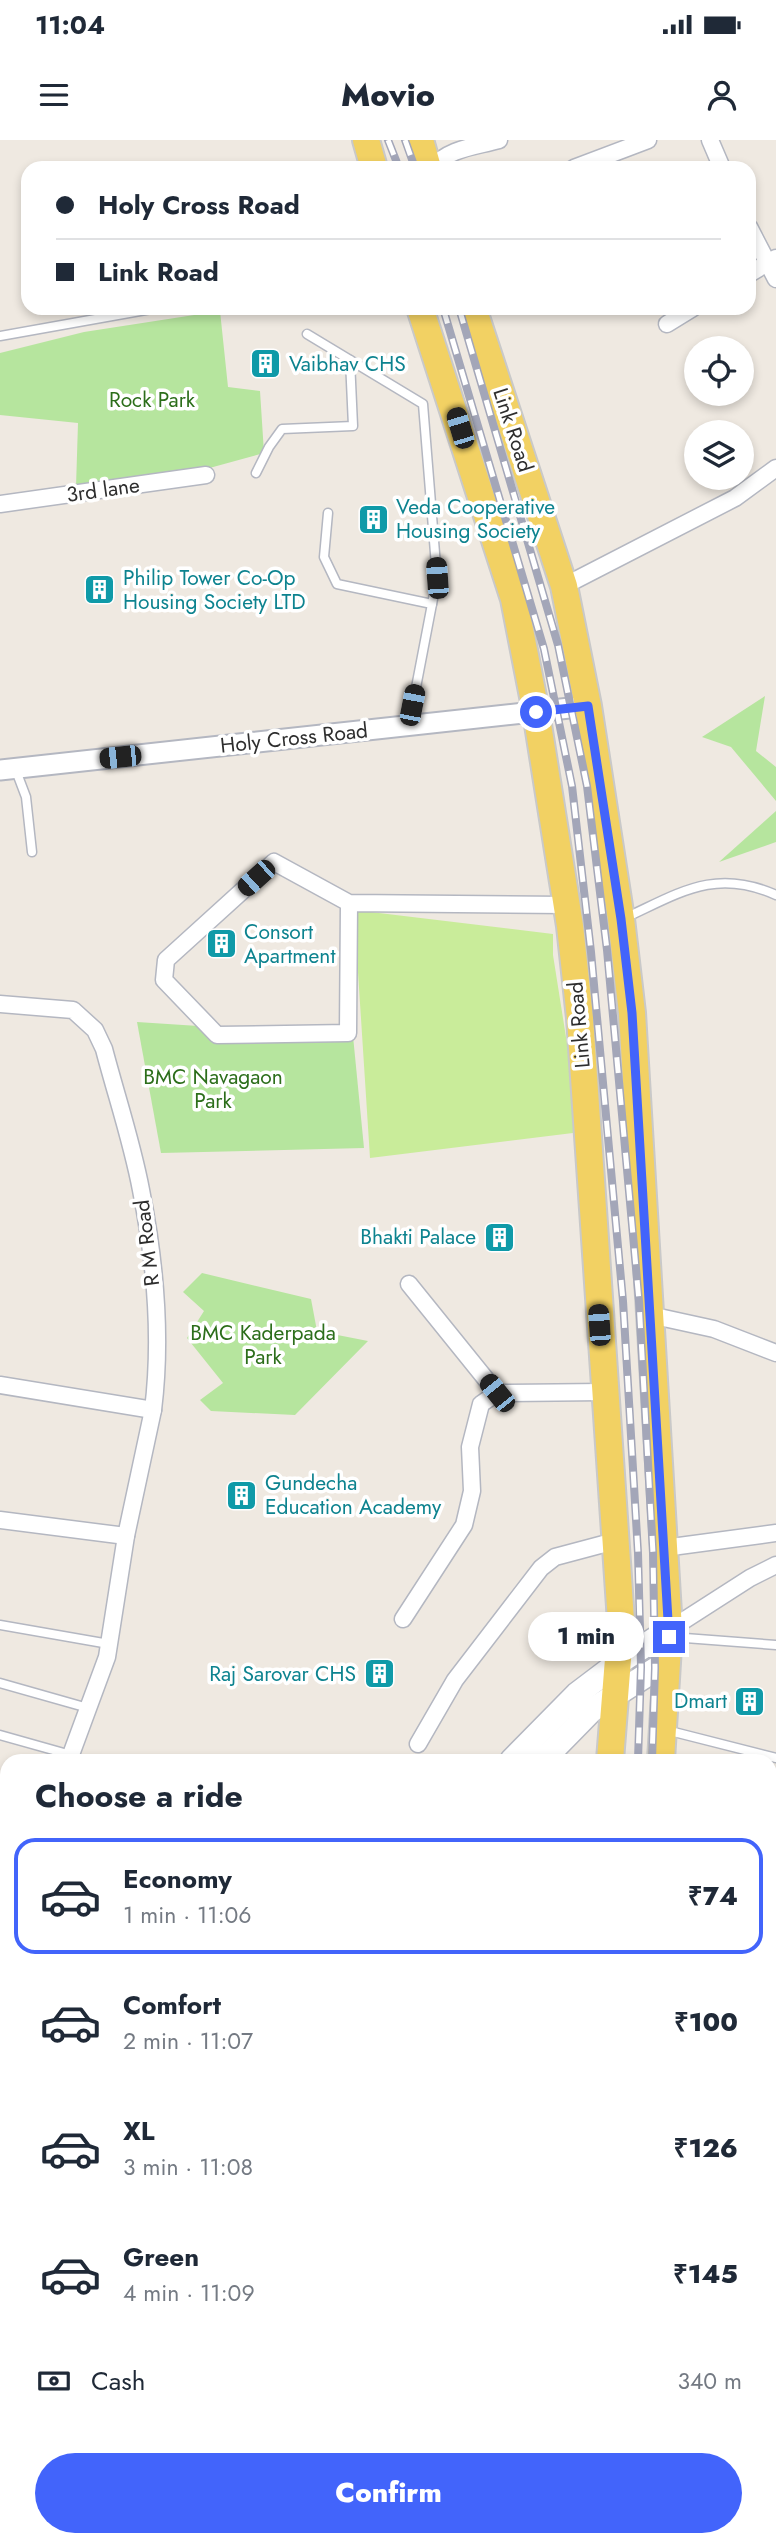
<!DOCTYPE html>
<meta charset="utf-8">
<style>
body{margin:0;font-family:Jost,sans-serif;background:#f6f6f7;color:#1f2937;height:100vh;display:flex;flex-direction:column;font-size:26px;white-space:nowrap}
*{box-sizing:border-box;margin:0}
p{font-size:23px;color:#747a83}
.icon{flex:none;width:38px;height:38px;fill:none;stroke:currentColor;stroke-width:2;stroke-linecap:round;stroke-linejoin:round}
.map{position:relative;flex:1;overflow:hidden}
.drawer{position:absolute;left:0px;top:1614px;width:777px;height:793px;display:flex;flex-direction:column;background:#fff;border-radius:21px 21px 0 0;box-shadow:0 4px 10px #0003}
.drawer>*{flex:none}
.top-card{position:absolute;left:21px;top:21px;width:735px;height:154px;border-radius:21px;box-shadow:0 4px 10px #0003;display:grid;align-content:center;height:154px;padding:0 35px;background:#fff}
.tools{position:absolute;left:684px;top:196px;display:grid;gap:14px}
.tools a{display:grid;place-items:center;width:70px;height:70px;border-radius:50%;background:#fff;box-shadow:0 4px 10px #0003;font-size:35px}
.end{position:absolute;width:32px;height:32px;margin:-16px;border:9px solid #4264fb;background:#fff;box-shadow:0 0 0 4px #fff}
.from{border-radius:50%}
.bubble{position:absolute;height:49px;border-radius:24px;background:#fff;box-shadow:0 4px 10px #0003;font-size:23px;font-weight:800;line-height:49px;text-align:center}
.car{position:absolute;width:21px;height:42px;margin:-21px -10px;border-radius:9px;box-shadow:0 0 5px 2px #0007;background:linear-gradient(#222 24%,#8ab4d8 0 40%,#222 0 76%,#8ab4d8 0 86%,#222 0)}
.top-card b{display:flex;align-items:center;gap:24px;height:66px;font-size:26px}
.top-card b+b{border-top:2px solid #e0e1e3}
.top-card i{width:18px;height:18px;background:#1f2937}
ul{padding:0;list-style:none}
li{display:flex;align-items:center;gap:21px;height:116px;margin:0 14px 10px;padding:0 21px;border:4px solid transparent;border-radius:21px}
li div{flex:1}
li b{display:block;font-size:26px}
li em{font-style:normal;font-weight:800}
li.current{border-color:#4264fb}
li>.icon{width:63px;height:63px;stroke-width:1.5}
h2{padding:0 35px;font-size:32px;line-height:84px}
.pay{display:flex;align-items:center;gap:18px;height:77px;padding:0 35px;font-size:26px}
.pay p{margin-inline-start:auto}
.cta{display:flex;gap:14px;margin-top:auto;padding:14px 35px}
.cta a{flex:1;height:80px;border-radius:42px;background:#4264fb;color:#fff;font-size:28px;font-weight:800;line-height:80px;text-align:center}
.status{display:flex;justify-content:space-between;align-items:center;height:49px;padding:0 35px;background:#fff;direction:ltr}
.status svg{height:19px;fill:currentColor}
header{display:flex;justify-content:space-between;align-items:center;height:91px;padding:0 35px;background:#fff;font-size:32px;font-weight:800}
.map>svg:first-child{display:block}
.green{fill:#b6e59e}
.pitch{fill:#c9ec9a}
.water{fill:#75cff0}
.lines{fill:none;stroke-linecap:round;stroke-linejoin:round}
.service-casing{stroke:#b4b7c1;stroke-width:11}
.minor-casing{stroke:#b4b7c1;stroke-width:19}
.tertiary-casing{stroke:#b4b7c1;stroke-width:23}
.secondary-casing{stroke:#b4b7c1;stroke-width:26}
.primary-casing{stroke:#c9c9c9;stroke-width:30}
.service{stroke:#fff;stroke-width:8}
.minor{stroke:#fff;stroke-width:16}
.tertiary{stroke:#fff;stroke-width:19}
.secondary{stroke:#fff;stroke-width:23}
.primary{stroke:#f2d163;stroke-width:26}
.rail-casing{stroke:#a3a6b8;stroke-width:8}
.rail{stroke:#fff;stroke-width:5;stroke-dasharray:16;stroke-linecap:butt}
.route{stroke:#4264fb;stroke-width:9}
.labels{text-anchor:middle;stroke-width:7;stroke-linejoin:round;paint-order:stroke}
.culture-label{font-size:21px;fill:#0d838f;stroke:#fff;text-anchor:start}
.park-label{font-size:21px;fill:#2c6e1b;stroke:#fff}
.street-label{font-size:21px;fill:#2e2e2e;stroke:#fff}
</style>
<div class="status"><b>11:04</b><svg viewBox="0 0 49 12"><path d="M0 12V9h3v3zM5 12V6h3v6zM10 12V3h3v9zM15 12V0h3v12zM26 1h20v11H26zM47 4h2v5h-2z"/></svg></div>
<header><svg class="icon" aria-label="menu" viewBox="0 0 24 24"><path d="M4 6h16M4 12h16M4 18h16"/></svg>Movio<svg class="icon" aria-label="person" viewBox="0 0 24 24"><circle cx="12" cy="8" r="4"/><path d="M4 21q1-7 8-7t8 7"/></svg></header>
<div class="map">
<svg width="776" height="2405" viewBox="0 0 776 2405">
<rect width="100%" height="100%" fill="#efe9e1"/>
<g class="green">
<polygon points="220,171 228,247 260,251 264,313 184,335 76,347 78,283 0,275 0,213 84,192"/>
<polygon points="765,556 756,611 776,627 776,661 731,607 702,597"/>
<polygon points="776,671 776,702 719,722"/>
<polygon points="137,882 353,896 364,1008 161,1013"/>
<polygon points="202,1133 311,1159 317,1191 368,1201 295,1275 211,1271 200,1260 223,1243 187,1198 204,1171 183,1152"/>
</g>
<polygon class="pitch" points="354,770 553,794 553,815 581,992 370,1018"/>
<polygon class="water" points="43,2399 233,2399 237,2405 36,2405"/>
<g class="lines">
<defs>
<g id="service">
<polyline points="307,194 423,264 437,438 409,584"/>
<polyline points="0,196 157,168"/>
<polyline points="256,333 269,307 282,289 353,286 350,220"/>
<polyline points="328,373 324,417 337,444 432,464"/>
<polyline points="15,628 26,657 32,712"/>
<path d="M627,777C681,752 716,728 776,755"/>
<polyline points="0,1485 109,1504"/>
<polyline points="672,1497 776,1505"/>
<polyline points="0,1543 88,1568"/>
<polyline points="666,1590 776,1618"/>
<polyline points="0,1595 71,1615"/>
</g>
<g id="minor">
<polyline points="710,0 722,28"/>
<path d="M432,28C449,8 474,7 499,0"/>
<polyline points="574,28 648,0"/>
<polyline points="749,87 776,139"/>
<polyline points="749,134 776,118"/>
<polyline points="667,184 693,168"/>
<polyline points="0,364 206,335"/>
<polyline points="564,446 735,358 776,328"/>
<polyline points="349,763 348,893 217,895 164,840 166,820 274,722 349,763 566,765"/>
<path d="M0,864L73,870L95,890L104,909C116,955 132,1002 141,1050C155,1121 162,1198 153,1270L0,1245"/>
<polyline points="409,1144 497,1253 604,1252"/>
<polyline points="650,1175 714,1189 776,1213"/>
<polyline points="0,1380 126,1396"/>
<polyline points="664,1408 776,1393"/>
<polyline points="403,1479 464,1385 472,1351 470,1307 481,1264 497,1253"/>
<polyline points="669,1490 750,1438 776,1425"/>
<polyline points="418,1604 455,1540 541,1428 555,1417 615,1401"/>
<polyline points="69,1620 107,1517 126,1396 153,1270"/>
<polyline points="0,1875 7,1881"/>
<polyline points="770,2017 776,2020"/>
<polyline points="770,2214 776,2216"/>
<polyline points="0,2288 7,2303"/>
<polyline points="0,2382 7,2375"/>
<polyline points="462,2399 471,2405"/>
<polyline points="762,2405 762,2399"/>
</g>
<polyline id="tertiary" points="0,630 588,566"/>
<g id="secondary">
<polyline points="512,1620 577,1554 618,1523 669,1490"/>
<polyline points="543,1620 592,1570 667,1522"/>
<polyline points="0,1695 7,1697"/>
</g>
<g id="primary">
<polyline points="366,0 374,28"/>
<polyline points="420,0 428,28"/>
<polyline points="420,168 514,459 536,572 570,786 580,878 621,1481 610,1620"/>
<polyline points="473,168 564,446 588,566 621,779 632,873 669,1490 661,1620"/>
<polyline points="511,2405 512,2399"/>
<polyline points="563,2405 564,2399"/>
</g>
</defs>
<use href="#service" class="service-casing"/>
<use href="#minor" class="minor-casing"/>
<use href="#tertiary" class="tertiary-casing"/>
<use href="#secondary" class="secondary-casing"/>
<use href="#primary" class="primary-casing"/>
<use href="#service" class="service"/>
<use href="#minor" class="minor"/>
<use href="#tertiary" class="tertiary"/>
<use href="#secondary" class="secondary"/>
<use href="#primary" class="primary"/>
<defs>
<g id="rail">
<polyline points="388,0 399,28"/>
<polyline points="405,0 415,28"/>
<polyline points="443,168 544,509 572,646 591,812 623,1161 638,1413 641,1527 638,1620"/>
<polyline points="459,168 558,505 587,646 607,810 639,1161 653,1413 655,1528 652,1620"/>
<polyline points="536,2405 537,2399"/>
<polyline points="552,2405 553,2399"/>
</g>
</defs>
<use href="#rail" class="rail-casing"/>
<use href="#rail" class="rail"/>
</g>
<g class="lines">
<polyline class="route" points="536,572 588,566 621,779 632,873 669,1497"/>
</g>
<defs>
<symbol id="building-square" viewBox="-11 -11 22 22"><rect x="-9" y="-9" width="18" height="18" rx="4" fill="#0f9aa8" stroke="#fff"/><path d="M-4-6H4V6H1V3H-1V6H-4ZM-2.5-4.3h1.7v1.8h-1.7ZM.8-4.3h1.7v1.8H.8ZM-2.5-1h1.7V.8h-1.7ZM.8-1h1.7V.8H.8Z" fill="#fff"/></symbol>
</defs>
<g fill-rule="evenodd">
<use href="#building-square" x="248" y="206" width="35" height="35"/>
<use href="#building-square" x="356" y="362" width="35" height="35"/>
<use href="#building-square" x="82" y="432" width="35" height="35"/>
<use href="#building-square" x="204" y="786" width="35" height="35"/>
<use href="#building-square" x="482" y="1080" width="35" height="35"/>
<use href="#building-square" x="224" y="1338" width="35" height="35"/>
<use href="#building-square" x="362" y="1516" width="35" height="35"/>
<use href="#building-square" x="732" y="1544" width="35" height="35"/>
</g>
<g class="labels">
<g class="culture-label">
<text x="289" y="231">Vaibhav CHS</text>
<text x="396" y="374">Veda Cooperative<tspan x="396" dy="24">Housing Society</tspan></text>
<text x="123" y="445">Philip Tower Co-Op<tspan x="123" dy="24">Housing Society LTD</tspan></text>
<text x="244" y="799">Consort<tspan x="244" dy="24">Apartment</tspan></text>
<text x="476" y="1104" text-anchor="end">Bhakti Palace</text>
<text x="265" y="1350">Gundecha<tspan x="265" dy="24">Education Academy</tspan></text>
<text x="356" y="1541" text-anchor="end">Raj Sarovar CHS</text>
<text x="727" y="1568" text-anchor="end">Dmart</text>
</g>
<g class="park-label">
<text x="152" y="267">Rock Park</text>
<text x="213" y="944">BMC Navagaon<tspan x="213" dy="24">Park</tspan></text>
<text x="263" y="1200">BMC Kaderpada<tspan x="263" dy="24">Park</tspan></text>
</g>
<g class="street-label">
<text transform="translate(513 290) rotate(72)" y="7">Link Road</text>
<text transform="translate(103 350) rotate(-8)" y="7">3rd lane</text>
<text transform="translate(294 598) rotate(-6)" y="7">Holy Cross Road</text>
<text transform="translate(579 885) rotate(-95)" y="7">Link Road</text>
<text transform="translate(147 1103) rotate(-97)" y="7">R M Road</text>
</g>
</g>
</svg>
<div class="tools">
<a><svg class="icon" aria-label="locate" viewBox="0 0 24 24"><circle cx="12" cy="12" r="6"/><path d="M12 2v4M12 18v4M2 12h4M18 12h4"/></svg></a>
<a><svg class="icon" aria-label="layers" viewBox="0 0 24 24"><path d="M12 4l9 5-9 5-9-5zM3 14l9 5 9-5"/></svg></a>
</div>
<i class="end from" style="left:536px;top:572px"></i>
<i class="end" style="left:669px;top:1497px"></i>
<div class="bubble" style="left:528px;top:1472px;width:116px">1 min</div>
<i class="car" style="left:460px;top:288px;rotate:343deg"></i>
<i class="car" style="left:437px;top:438px;rotate:356deg"></i>
<i class="car" style="left:412px;top:565px;rotate:11deg"></i>
<i class="car" style="left:120px;top:617px;rotate:264deg"></i>
<i class="car" style="left:256px;top:738px;rotate:228deg"></i>
<i class="car" style="left:599px;top:1185px;rotate:356deg"></i>
<i class="car" style="left:497px;top:1253px;rotate:321deg"></i>
<div class="top-card">
<b><i class="from"></i>Holy Cross Road</b>
<b><i></i>Link Road</b>
</div>
<section class="drawer">
<h2>Choose a ride</h2>
<ul>
<li class="current"><svg class="icon" aria-label="car" viewBox="0 0 24 24"><path d="M5 17H2v-5l4-1 3-4h7l3 4 3 1v5h-3M9 17h6M6 11h13"/><circle cx="7" cy="17" r="2"/><circle cx="17" cy="17" r="2"/></svg><div><b>Economy</b><p>1 min · 11:06</p></div><em>₹74</em></li>
<li><svg class="icon" aria-label="car" viewBox="0 0 24 24"><path d="M5 17H2v-5l4-1 3-4h7l3 4 3 1v5h-3M9 17h6M6 11h13"/><circle cx="7" cy="17" r="2"/><circle cx="17" cy="17" r="2"/></svg><div><b>Comfort</b><p>2 min · 11:07</p></div><em>₹100</em></li>
<li><svg class="icon" aria-label="car" viewBox="0 0 24 24"><path d="M5 17H2v-5l4-1 3-4h7l3 4 3 1v5h-3M9 17h6M6 11h13"/><circle cx="7" cy="17" r="2"/><circle cx="17" cy="17" r="2"/></svg><div><b>XL</b><p>3 min · 11:08</p></div><em>₹126</em></li>
<li><svg class="icon" aria-label="car" viewBox="0 0 24 24"><path d="M5 17H2v-5l4-1 3-4h7l3 4 3 1v5h-3M9 17h6M6 11h13"/><circle cx="7" cy="17" r="2"/><circle cx="17" cy="17" r="2"/></svg><div><b>Green</b><p>4 min · 11:09</p></div><em>₹145</em></li>
</ul>
<div class="pay"><svg class="icon" aria-label="cash" viewBox="0 0 24 24"><path d="M3 7h18v10H3z"/><circle cx="12" cy="12" r="2"/></svg>Cash<p>340 m</p></div>
<div class="cta"><a>Confirm</a></div>
</section>
</div>
